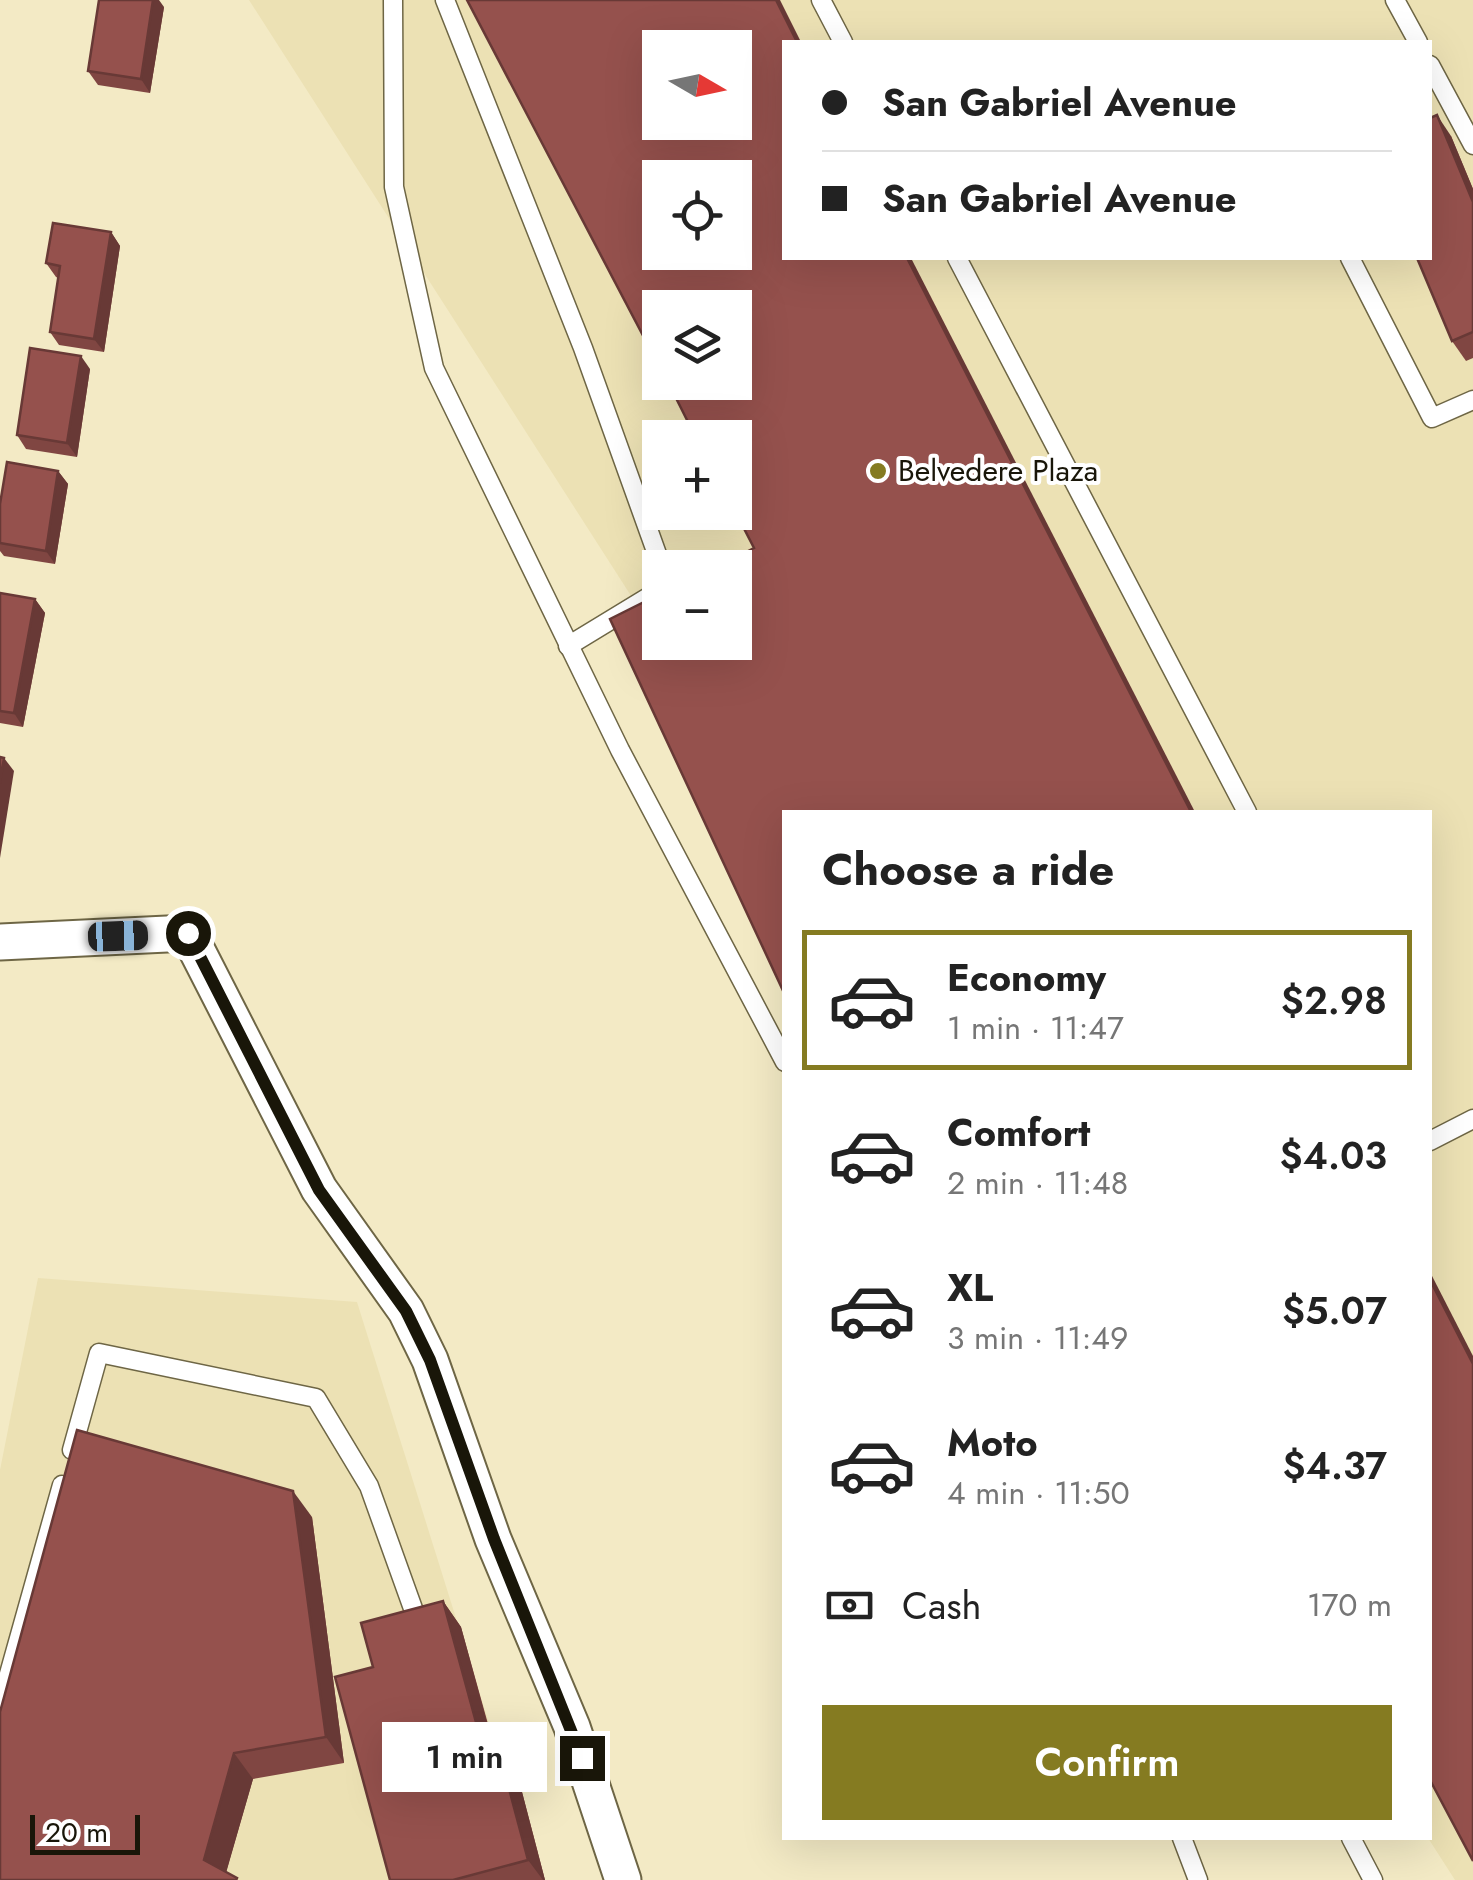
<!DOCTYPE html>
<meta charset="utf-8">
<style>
body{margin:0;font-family:Jost,sans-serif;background:#f2f2f2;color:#222;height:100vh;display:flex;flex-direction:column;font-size:38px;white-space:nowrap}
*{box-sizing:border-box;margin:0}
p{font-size:32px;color:#767676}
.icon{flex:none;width:55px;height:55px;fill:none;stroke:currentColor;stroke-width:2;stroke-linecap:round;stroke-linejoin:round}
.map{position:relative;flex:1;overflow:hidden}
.details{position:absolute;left:782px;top:810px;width:650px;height:1030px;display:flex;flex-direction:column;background:#fff;border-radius:0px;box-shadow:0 10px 40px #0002}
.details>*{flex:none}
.hud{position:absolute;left:782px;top:40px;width:650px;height:220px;border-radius:0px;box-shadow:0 10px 40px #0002;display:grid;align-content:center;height:220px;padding:0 40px;background:#fff}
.needle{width:65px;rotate:99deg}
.fabs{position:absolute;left:642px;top:30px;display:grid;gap:20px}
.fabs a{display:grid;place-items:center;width:110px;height:110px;border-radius:0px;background:#fff;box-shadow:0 10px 40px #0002;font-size:50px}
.scale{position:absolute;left:30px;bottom:25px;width:110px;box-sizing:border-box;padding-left:10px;border:5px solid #191609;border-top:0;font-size:28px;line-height:35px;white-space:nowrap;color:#191609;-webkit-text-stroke:8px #fff;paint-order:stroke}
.end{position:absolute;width:45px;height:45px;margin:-22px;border:12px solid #191609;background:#fff;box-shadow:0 0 0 5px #fff}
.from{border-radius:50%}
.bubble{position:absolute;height:70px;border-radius:0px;background:#fff;box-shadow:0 10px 40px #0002;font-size:32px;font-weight:600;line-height:70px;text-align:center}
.car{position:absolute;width:30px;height:60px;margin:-30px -15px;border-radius:12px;box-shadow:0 0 8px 2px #0007;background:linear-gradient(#222 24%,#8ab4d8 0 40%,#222 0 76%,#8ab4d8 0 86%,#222 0)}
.hud b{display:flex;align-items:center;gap:35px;height:95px;font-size:38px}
.hud b+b{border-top:2px solid #e0e0e0}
.hud i{width:25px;height:25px;background:#222}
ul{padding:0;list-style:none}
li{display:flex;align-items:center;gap:30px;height:140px;margin:0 20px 15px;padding:0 20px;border:5px solid transparent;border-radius:0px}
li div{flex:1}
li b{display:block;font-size:38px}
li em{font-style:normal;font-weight:600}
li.current{border-color:#857b21}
li>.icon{width:90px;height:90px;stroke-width:1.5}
h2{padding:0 40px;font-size:45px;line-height:120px}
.pay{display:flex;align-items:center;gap:25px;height:110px;padding:0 40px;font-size:38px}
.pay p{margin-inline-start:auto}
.primary-button{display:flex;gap:20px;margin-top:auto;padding:20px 40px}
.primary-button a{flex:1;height:115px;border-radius:0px;background:#857b21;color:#fff;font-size:40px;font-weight:600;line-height:115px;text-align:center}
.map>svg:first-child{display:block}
.built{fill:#ece1b4;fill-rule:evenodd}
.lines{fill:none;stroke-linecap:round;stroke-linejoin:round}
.service-casing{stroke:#6e6645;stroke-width:21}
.minor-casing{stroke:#6e6645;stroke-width:39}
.service{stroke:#fff;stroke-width:18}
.minor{stroke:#fff;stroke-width:35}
.wall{fill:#804642}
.shaded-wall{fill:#683936}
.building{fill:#95514d;stroke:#683936;stroke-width:2.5;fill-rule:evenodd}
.route{stroke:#191609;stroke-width:12}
.poi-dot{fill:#857b21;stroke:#fff;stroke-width:4}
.labels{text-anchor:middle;stroke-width:8;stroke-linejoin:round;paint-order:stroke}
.poi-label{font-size:30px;fill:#191609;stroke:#fff;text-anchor:start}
</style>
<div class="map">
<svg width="1473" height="1880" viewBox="0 0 1473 1880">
<rect width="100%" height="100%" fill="#f3eac5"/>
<g class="built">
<path d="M249,0H1473V1880H1455L1428,1838L1430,812H785L735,642V568H660V641ZM785,42H1430V258H785ZM660,48H735V122H660ZM660,178H735V252H660ZM660,308H735V382H660ZM660,438H735V512H660Z"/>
<polygon points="38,1278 357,1302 538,1880 0,1880 0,1470"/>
</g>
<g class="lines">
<defs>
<g id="service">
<polyline points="393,0 394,187 434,368 620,750 785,1062"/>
<polyline points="445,0 583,348 662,568"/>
<polyline points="821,0 843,42"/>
<polyline points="1395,0 1418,42"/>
<polyline points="1430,65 1473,145"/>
<polyline points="957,258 1247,812"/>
<polyline points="1350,258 1432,418 1473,400"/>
<polyline points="568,646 660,590"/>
<polyline points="1430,1141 1473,1119"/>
<polyline points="72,1450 99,1353 316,1398 369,1486 420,1628"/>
<polyline points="0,1706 62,1485"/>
<polyline points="1182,1838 1198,1880"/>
<polyline points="1351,1838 1373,1880"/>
</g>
<polyline id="minor" points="0,942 188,933 319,1189 406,1311 430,1360 493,1539 572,1727 623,1880"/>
</defs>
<use href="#service" class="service-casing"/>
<use href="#minor" class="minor-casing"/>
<use href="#service" class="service"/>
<use href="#minor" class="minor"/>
</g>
<g class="wall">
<polygon points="164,7 150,93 98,85 88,71"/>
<polygon points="1451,136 1473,189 1473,358 1466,361 1452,341"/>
<polygon points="111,232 120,246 104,352 59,345 50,332 58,278 56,277 46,263"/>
<polygon points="90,369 77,457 26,449 17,435"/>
<polygon points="58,471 68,484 55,564 4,556 0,551 0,504"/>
<polygon points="0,593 35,599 45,613 23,727 0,723"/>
<polygon points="312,1517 344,1763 253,1779 226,1872 238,1880 0,1880"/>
<polygon points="443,1601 461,1627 500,1767 503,1766 522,1792 545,1880 390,1880 373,1667"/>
</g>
<g class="shaded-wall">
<polygon points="153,0 159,0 164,7 150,93 141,79"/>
<polygon points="776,0 780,0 801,42 797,42"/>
<polygon points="1437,115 1451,136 1473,189 1473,202"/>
<polygon points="111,232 120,246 104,352 94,339"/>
<polygon points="907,258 911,258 1195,812 1191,812"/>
<polygon points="81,356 90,369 77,457 67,443"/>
<polygon points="58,471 68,484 55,564 46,551"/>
<polygon points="35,599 45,613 23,727 14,713"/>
<polygon points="4,758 14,771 0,858 0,783"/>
<polygon points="1430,1272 1473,1356 1473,1364 1430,1280"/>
<polygon points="293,1491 312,1517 344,1763 326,1737"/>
<polygon points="443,1601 461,1627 507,1796 489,1770"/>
<polygon points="234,1753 253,1779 224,1880 204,1860"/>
<polygon points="503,1766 522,1792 545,1880 543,1880 528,1860"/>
</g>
<g class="building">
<polygon points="99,0 153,0 141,79 88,71"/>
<path d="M467,0H776L797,42H785V258H907L1191,812H785V995L610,619L660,594V642H735V568H715L754,548L735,511V438H696L668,382H735V308H660V368ZM660,48H735V122H660ZM660,178H735V252H660Z"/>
<polygon points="1437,115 1473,202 1473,332 1452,341 1417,258 1430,258 1430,118"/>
<polygon points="53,223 111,232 94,339 50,332 60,266 46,263"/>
<polygon points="30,348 81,356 67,443 17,435"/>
<polygon points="7,462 58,471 46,551 0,543 0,504"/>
<polygon points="0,593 35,599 14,713 0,711"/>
<polygon points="0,757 4,758 0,783"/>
<polygon points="1430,1280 1473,1364 1473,1861 1430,1780"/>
<polygon points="77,1430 293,1491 326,1737 234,1753 204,1860 237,1878 236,1880 0,1880 0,1712"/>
<polygon points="443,1601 489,1770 503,1766 528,1860 453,1880 390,1880 335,1677 373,1667 361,1623"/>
</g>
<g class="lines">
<polyline class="route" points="188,933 319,1190 406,1311 430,1360 494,1539 582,1758"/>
</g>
<circle class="poi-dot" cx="878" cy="471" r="10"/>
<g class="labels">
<g class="poi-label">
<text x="898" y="481">Belvedere Plaza</text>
</g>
</g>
</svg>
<div class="fabs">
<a><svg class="needle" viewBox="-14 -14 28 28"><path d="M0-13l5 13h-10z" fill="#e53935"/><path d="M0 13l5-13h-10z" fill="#767676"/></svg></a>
<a><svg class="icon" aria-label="locate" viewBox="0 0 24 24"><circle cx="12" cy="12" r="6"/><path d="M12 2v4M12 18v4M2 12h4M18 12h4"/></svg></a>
<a><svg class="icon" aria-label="layers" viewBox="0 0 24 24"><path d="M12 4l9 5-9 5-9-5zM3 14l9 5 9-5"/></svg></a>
<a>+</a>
<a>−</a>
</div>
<div class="scale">20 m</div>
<i class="end from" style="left:188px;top:933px"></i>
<i class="end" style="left:582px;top:1758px"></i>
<div class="bubble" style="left:382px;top:1722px;width:165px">1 min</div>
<i class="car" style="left:118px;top:936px;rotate:88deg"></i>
<div class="hud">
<b><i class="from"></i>San Gabriel Avenue</b>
<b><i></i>San Gabriel Avenue</b>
</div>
<section class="details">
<h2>Choose a ride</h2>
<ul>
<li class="current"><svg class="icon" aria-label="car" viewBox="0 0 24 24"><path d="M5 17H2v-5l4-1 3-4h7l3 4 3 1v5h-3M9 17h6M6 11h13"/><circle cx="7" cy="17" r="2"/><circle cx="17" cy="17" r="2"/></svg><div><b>Economy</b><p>1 min · 11:47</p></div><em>$2.98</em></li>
<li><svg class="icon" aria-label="car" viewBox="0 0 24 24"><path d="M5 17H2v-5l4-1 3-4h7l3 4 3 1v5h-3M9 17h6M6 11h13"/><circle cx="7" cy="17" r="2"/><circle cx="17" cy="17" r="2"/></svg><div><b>Comfort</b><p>2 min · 11:48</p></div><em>$4.03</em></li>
<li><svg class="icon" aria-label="car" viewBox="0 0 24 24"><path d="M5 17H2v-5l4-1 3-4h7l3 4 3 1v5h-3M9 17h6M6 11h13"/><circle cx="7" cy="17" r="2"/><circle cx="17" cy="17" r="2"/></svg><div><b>XL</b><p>3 min · 11:49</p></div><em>$5.07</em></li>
<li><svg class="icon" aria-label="car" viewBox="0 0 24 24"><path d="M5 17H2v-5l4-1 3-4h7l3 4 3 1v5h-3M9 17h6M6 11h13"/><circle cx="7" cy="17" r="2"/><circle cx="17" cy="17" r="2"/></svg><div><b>Moto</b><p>4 min · 11:50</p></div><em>$4.37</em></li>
</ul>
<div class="pay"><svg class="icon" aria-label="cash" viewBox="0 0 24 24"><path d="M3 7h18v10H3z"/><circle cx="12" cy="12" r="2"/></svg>Cash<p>170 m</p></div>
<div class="primary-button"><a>Confirm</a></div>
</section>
</div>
